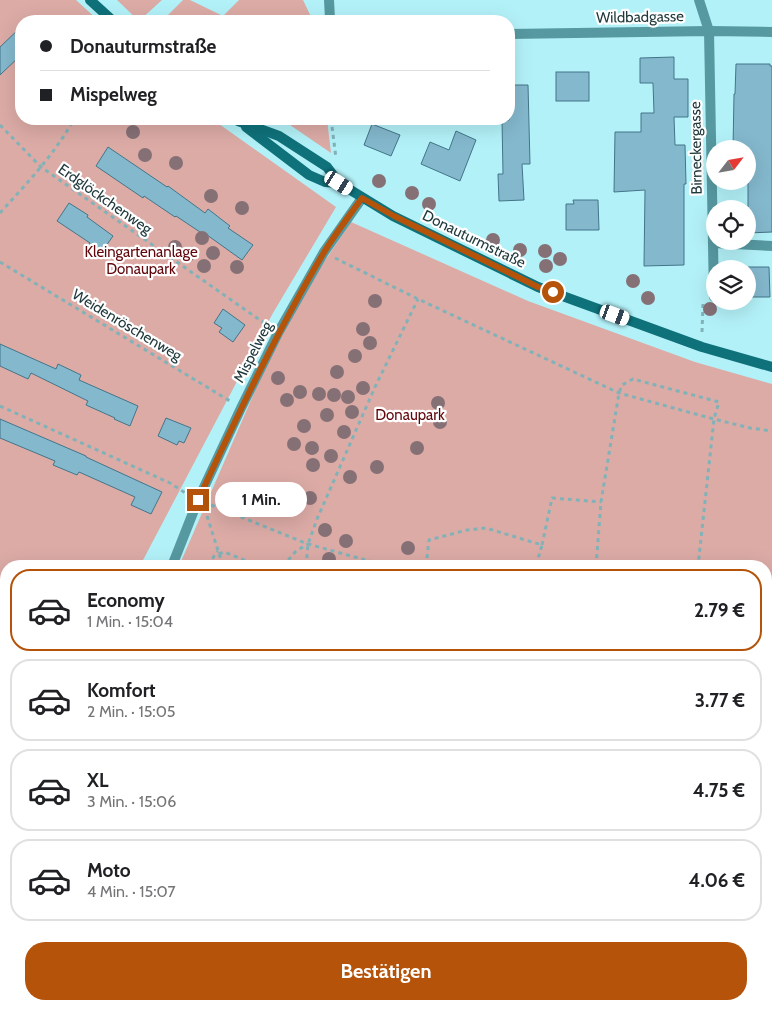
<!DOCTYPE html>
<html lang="de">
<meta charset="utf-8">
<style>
body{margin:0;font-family:Cabin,sans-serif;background:#f2f2f2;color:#202124;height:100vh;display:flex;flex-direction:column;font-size:19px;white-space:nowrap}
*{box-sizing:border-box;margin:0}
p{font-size:16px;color:#757577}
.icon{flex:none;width:28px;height:28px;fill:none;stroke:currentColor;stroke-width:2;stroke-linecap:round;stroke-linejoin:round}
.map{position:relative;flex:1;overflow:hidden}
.details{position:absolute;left:0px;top:560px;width:772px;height:450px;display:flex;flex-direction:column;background:#fff;border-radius:20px 20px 0 0;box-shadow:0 5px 20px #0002}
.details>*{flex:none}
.guide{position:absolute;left:15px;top:15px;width:500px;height:110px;border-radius:20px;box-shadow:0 5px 20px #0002;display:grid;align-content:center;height:110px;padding:0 25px;background:#fff}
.needle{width:32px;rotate:59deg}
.tools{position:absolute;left:706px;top:140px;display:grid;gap:10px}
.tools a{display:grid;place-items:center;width:50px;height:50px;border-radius:50%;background:#fff;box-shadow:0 5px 20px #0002;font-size:25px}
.end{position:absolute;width:22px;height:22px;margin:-11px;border:6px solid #b45309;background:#fff;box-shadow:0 0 0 2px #fff}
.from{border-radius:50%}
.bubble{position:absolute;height:35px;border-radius:18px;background:#fff;box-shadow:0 5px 20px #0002;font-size:16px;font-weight:700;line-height:35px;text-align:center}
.car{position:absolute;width:15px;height:30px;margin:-15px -8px;border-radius:6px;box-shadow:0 0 4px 1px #0007;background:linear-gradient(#fff 24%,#345 0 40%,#fff 0 76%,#345 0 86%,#fff 0)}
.guide b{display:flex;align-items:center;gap:18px;height:48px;font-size:19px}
.guide b+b{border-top:1px solid #e0e0e0}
.guide i{width:12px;height:12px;background:#202124}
ul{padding:9px 0 0;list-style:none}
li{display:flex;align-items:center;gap:15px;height:82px;margin:0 10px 8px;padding:0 15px;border:2px solid #e0e0e0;border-radius:20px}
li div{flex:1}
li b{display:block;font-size:19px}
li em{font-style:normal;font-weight:700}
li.on{border-color:#b45309}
li>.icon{width:45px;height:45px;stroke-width:1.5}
.button{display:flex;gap:10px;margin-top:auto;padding:10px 25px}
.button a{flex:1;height:58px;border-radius:20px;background:#b45309;color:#fff;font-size:20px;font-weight:700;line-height:58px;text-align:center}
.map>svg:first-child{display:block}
.green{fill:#dcaba6}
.water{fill:#c391c4;stroke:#92779b}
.building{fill:#84b8cd;stroke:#437589}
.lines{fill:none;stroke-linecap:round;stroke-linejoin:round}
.path{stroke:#81b2b8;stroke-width:3;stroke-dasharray:4 4;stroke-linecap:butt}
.street{stroke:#5799a1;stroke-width:10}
.secondary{stroke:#0f717a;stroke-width:10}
.tree{fill:#857076}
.route{stroke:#b45309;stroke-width:6}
.labels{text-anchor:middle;stroke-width:4.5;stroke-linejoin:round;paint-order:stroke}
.street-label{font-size:15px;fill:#20393c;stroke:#fff}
.park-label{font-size:15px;fill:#60060b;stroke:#fff}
</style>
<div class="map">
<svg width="772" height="1010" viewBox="0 0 772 1010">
<rect width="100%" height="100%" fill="#b3f1f8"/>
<g class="green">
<polygon points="0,0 76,0 99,21 21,21 21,119 212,119 336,207 273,313 142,562 168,566 6,566 6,1004 766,1004 766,566 179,566 277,340 307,287 351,222 528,301 695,362 772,384 772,1010 0,1010"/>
<polygon points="117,0 162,0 139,21"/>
<polygon points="183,0 190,0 223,16 239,0 303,0 313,21 162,21"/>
<polygon points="270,119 327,119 331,153 290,125"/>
</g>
<g class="water">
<polygon points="438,1004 520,1004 518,1010 432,1010 433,1006"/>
<polygon points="577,1004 652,1004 653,1010 576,1010"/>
</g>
<g class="building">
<polygon points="21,27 21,55 0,75 0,47"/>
<polygon points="674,57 674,79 688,79 688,117 674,117 675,145 685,145 686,184 684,184 684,265 644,266 645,190 614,192 615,132 641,132 641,113 654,113 653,83 640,83 640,58"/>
<polygon points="736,64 770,64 770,66 772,66 772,232 748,233 748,149 733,149 734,94 735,94"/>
<rect x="556" y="72" width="33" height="29"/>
<polygon points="509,85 528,85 530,164 522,164 524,200 499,201 498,174 503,174 502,120 509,120"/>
<polygon points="372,124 400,135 391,156 364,145"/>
<polygon points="456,131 476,140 460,181 421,164 430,142 449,150"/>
<polygon points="108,147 167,187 168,186 205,213 208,209 230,226 228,228 253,245 242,260 207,235 206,236 176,216 175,217 144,196 143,198 96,166"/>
<polygon points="573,200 598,200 599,230 566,230 566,204 574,204"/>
<polygon points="69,203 88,215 87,217 113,236 101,253 89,245 90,243 57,221"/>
<polygon points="748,267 769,267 770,297 748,297"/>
<polygon points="223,309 245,325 233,342 219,332 222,328 214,323"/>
<polygon points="0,344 56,369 58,364 81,375 79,380 138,406 130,426 114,419 115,418 86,405 88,401 31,373 28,379 0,366"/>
<polygon points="166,418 191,428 184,443 179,441 177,445 158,436"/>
<polygon points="0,419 86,456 86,457 162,492 151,514 131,505 135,497 79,472 77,475 53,465 55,461 0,438"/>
</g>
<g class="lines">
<g class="path">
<polyline points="331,119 336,158"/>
<polyline points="0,125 41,167 267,325"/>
<path d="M0,213C27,183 55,154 74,119"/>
<polyline points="335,258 418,299 619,393 710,418 750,428 772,431"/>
<polyline points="0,262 230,401"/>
<polyline points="702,332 703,304"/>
<polyline points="0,406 170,483 187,494"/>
<polyline points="211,505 308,544 387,566"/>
<polyline points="207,516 223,566"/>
<polyline points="542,545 552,498 601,502"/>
<polyline points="219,554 224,552 259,566"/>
<polyline points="209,566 215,554 218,551"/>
<polyline points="283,566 296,551 308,544"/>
<polyline points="306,566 308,544 317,519 375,387 418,299"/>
<polyline points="426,566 429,540 467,530 486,528 542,545 536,566"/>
<polyline points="596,566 601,502 619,393 622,385 633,379 719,402 714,419 698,566"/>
<polyline points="0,657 6,643"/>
<polyline points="766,761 772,763"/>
<polyline points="766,883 772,882"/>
<polyline points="766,918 772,920"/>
<polyline points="281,1010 282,1004"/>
<polyline points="688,1010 690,1004"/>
</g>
<g class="street">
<polyline points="329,0 330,19 331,21"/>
<polyline points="699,0 709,31 714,297"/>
<polyline points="509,34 709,31 772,32"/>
<polyline points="713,243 772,246"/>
<polyline points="172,566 198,500 241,408 278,333 324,252 362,198"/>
</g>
<g class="secondary">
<polyline points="90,0 113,21"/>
<polyline points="238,121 279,136 327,167 339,183 393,216 538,287 702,347 772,367"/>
<polyline points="246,127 309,175 325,182 339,183"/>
</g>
</g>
<g class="tree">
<circle cx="133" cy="132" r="7"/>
<circle cx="145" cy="155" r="7"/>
<circle cx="176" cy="163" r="7"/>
<circle cx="379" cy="181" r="7"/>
<circle cx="412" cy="193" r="7"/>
<circle cx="211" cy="196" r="7"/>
<circle cx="429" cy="204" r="7"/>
<circle cx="242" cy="208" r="7"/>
<circle cx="202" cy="238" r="7"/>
<circle cx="493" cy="240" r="7"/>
<circle cx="175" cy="247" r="7"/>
<circle cx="520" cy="250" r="7"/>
<circle cx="545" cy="251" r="7"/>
<circle cx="213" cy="253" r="7"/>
<circle cx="187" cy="256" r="7"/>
<circle cx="560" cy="259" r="7"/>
<circle cx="204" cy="266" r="7"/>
<circle cx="546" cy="266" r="7"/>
<circle cx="237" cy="267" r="7"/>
<circle cx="633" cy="281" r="7"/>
<circle cx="648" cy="298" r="7"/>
<circle cx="375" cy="301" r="7"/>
<circle cx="710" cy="309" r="7"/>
<circle cx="363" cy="329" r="7"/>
<circle cx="370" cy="343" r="7"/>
<circle cx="355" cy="356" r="7"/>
<circle cx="337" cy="372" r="7"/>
<circle cx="278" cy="378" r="7"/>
<circle cx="363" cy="388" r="7"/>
<circle cx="300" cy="392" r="7"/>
<circle cx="319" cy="394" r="7"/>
<circle cx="334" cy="395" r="7"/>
<circle cx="348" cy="397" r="7"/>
<circle cx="287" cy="400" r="7"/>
<circle cx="438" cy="403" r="7"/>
<circle cx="352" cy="412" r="7"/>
<circle cx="327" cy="415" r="7"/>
<circle cx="440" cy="422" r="7"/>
<circle cx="304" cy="426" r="7"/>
<circle cx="344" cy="432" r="7"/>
<circle cx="294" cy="444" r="7"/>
<circle cx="312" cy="448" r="7"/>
<circle cx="417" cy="448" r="7"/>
<circle cx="331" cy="456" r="7"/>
<circle cx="313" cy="465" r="7"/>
<circle cx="377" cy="467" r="7"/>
<circle cx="350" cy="477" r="7"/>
<circle cx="310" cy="498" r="7"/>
<circle cx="277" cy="503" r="7"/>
<circle cx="325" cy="530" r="7"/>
<circle cx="346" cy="541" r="7"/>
<circle cx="408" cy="548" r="7"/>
<circle cx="329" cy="559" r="7"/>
</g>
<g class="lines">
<path class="route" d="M198,500C237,417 276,333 323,254C335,234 349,216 362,198L394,216L538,287L553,292"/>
</g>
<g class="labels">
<g class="street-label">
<text transform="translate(640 17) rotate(-1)" y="5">Wildbadgasse</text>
<text transform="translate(696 148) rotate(-91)" y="5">Birneckergasse</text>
<text transform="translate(105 199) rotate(35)" y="5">Erdglöckchenweg</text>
<text transform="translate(474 239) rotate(26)" y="5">Donauturmstraße</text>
<text transform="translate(127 325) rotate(31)" y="5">Weidenröschenweg</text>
<text transform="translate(253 352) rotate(-63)" y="5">Mispelweg</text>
</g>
<g class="park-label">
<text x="141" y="257">Kleingartenanlage<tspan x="141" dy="17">Donaupark</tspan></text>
<text x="410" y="420">Donaupark</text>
</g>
</g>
</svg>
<div class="tools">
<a><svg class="needle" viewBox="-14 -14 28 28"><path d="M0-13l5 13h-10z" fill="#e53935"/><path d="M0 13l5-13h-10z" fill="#757577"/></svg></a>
<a><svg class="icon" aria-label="locate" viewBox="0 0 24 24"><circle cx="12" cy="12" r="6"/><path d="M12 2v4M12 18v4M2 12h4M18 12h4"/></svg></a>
<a><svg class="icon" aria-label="layers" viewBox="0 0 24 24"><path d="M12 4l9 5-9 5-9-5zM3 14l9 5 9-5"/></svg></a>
</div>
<i class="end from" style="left:553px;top:292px"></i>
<i class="end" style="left:198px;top:500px"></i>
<div class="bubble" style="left:215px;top:482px;width:92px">1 Min.</div>
<i class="car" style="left:339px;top:183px;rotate:122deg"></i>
<i class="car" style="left:615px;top:315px;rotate:110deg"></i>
<div class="guide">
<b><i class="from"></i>Donauturmstraße</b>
<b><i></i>Mispelweg</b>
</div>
<section class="details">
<ul>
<li class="on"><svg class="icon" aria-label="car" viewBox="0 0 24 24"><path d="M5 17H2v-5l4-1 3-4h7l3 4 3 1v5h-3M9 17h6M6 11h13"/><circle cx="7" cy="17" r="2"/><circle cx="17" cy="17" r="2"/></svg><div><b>Economy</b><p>1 Min. · 15:04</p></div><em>2.79 €</em></li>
<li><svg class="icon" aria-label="car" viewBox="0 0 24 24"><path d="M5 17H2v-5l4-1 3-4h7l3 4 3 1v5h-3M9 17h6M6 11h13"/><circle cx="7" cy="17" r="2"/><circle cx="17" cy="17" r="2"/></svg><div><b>Komfort</b><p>2 Min. · 15:05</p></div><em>3.77 €</em></li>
<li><svg class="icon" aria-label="car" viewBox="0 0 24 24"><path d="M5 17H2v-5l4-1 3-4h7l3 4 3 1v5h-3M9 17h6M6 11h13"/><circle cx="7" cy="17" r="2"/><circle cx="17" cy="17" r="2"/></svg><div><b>XL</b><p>3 Min. · 15:06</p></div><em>4.75 €</em></li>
<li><svg class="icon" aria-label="car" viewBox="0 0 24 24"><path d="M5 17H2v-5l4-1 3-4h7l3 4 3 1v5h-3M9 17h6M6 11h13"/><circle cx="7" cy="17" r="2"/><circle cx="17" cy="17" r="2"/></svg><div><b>Moto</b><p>4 Min. · 15:07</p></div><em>4.06 €</em></li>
</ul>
<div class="button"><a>Bestätigen</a></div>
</section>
</div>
